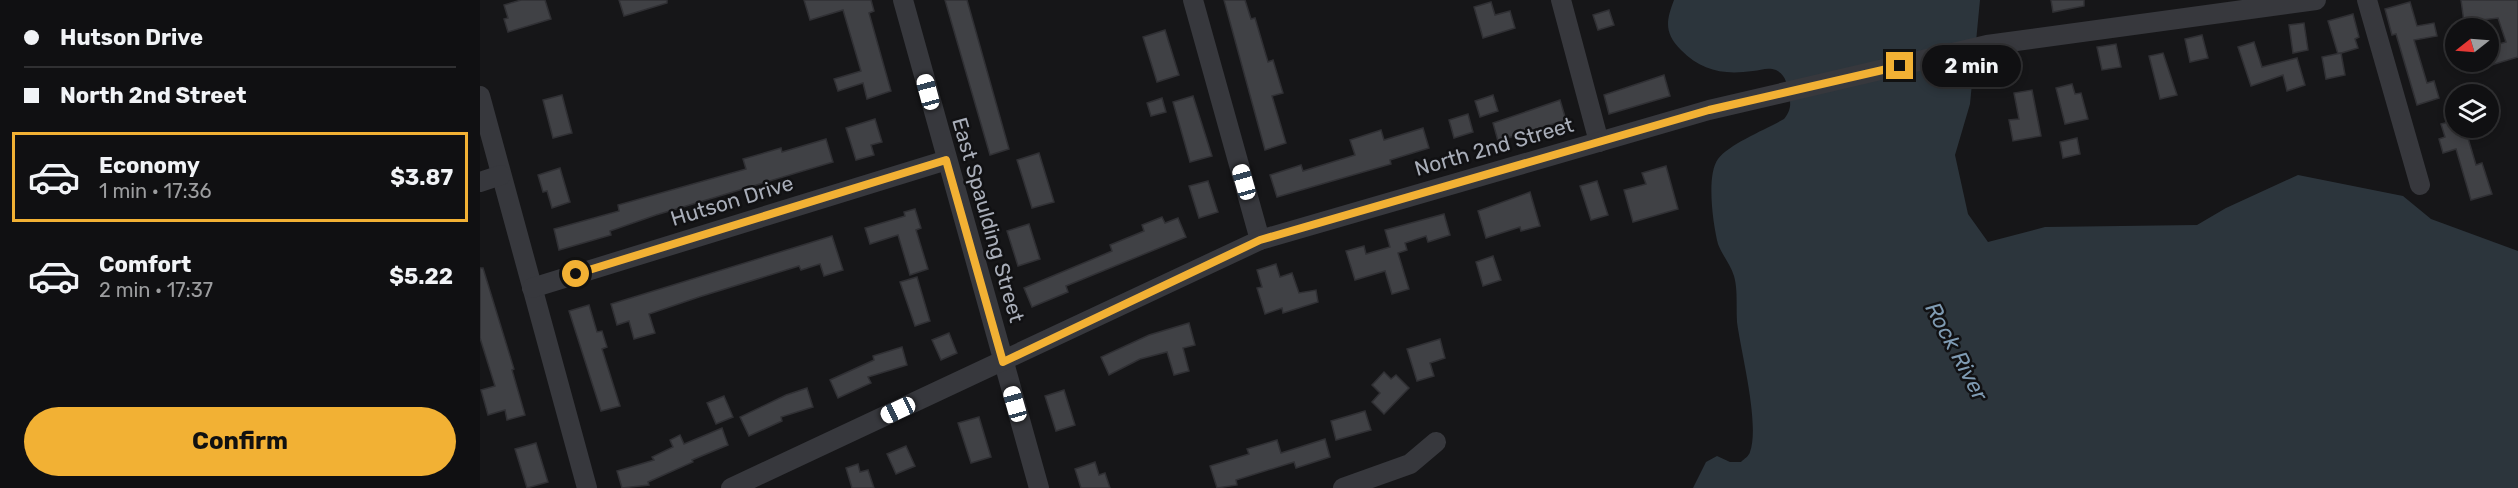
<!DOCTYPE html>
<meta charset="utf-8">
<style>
body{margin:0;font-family:Rubik,sans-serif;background:#1e1e20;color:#f1f3f6;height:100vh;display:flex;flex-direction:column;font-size:22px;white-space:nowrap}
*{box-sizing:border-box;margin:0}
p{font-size:20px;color:#9c9d9f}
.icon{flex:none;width:33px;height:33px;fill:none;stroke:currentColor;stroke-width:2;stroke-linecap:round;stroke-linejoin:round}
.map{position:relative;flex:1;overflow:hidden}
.details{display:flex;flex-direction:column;background:#101012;width:480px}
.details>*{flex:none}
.guide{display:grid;align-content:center;height:132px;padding:0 24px;background:#101012}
.needle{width:39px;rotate:253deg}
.tools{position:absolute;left:1965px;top:18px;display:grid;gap:12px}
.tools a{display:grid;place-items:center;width:54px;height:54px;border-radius:50%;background:#101012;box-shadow:0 3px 9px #0003,0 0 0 2px #303032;font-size:30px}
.end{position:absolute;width:27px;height:27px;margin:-14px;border:8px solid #f2b134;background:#111;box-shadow:0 0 0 3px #111}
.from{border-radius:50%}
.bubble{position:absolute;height:42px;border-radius:21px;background:#101012;box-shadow:0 3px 9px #0003,0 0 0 2px #303032;font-size:20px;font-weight:700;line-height:42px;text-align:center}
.car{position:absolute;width:18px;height:36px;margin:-18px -9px;border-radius:8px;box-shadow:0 0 4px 2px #0007;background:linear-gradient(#fff 24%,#345 0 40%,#fff 0 76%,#345 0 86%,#fff 0)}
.guide b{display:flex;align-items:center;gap:21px;height:57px;font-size:22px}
.guide b+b{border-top:2px solid #303032}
.guide i{width:15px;height:15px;background:#f1f3f6}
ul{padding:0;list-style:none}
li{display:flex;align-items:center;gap:18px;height:90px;margin:0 12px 9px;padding:0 12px;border:3px solid transparent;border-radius:0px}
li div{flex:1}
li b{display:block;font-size:22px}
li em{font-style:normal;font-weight:700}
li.active{border-color:#f2b134}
li>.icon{width:54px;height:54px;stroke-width:1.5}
.cta{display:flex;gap:12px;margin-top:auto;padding:12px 24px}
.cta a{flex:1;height:69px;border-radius:36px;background:#f2b134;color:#111;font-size:24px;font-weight:700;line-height:69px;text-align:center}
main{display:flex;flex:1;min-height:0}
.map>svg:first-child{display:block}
.water{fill:#2c353c}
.building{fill:#404145;stroke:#303034;stroke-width:1.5}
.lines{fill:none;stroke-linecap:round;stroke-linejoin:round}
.minor{stroke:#37383d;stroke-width:20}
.route{stroke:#f2b134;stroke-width:8}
.labels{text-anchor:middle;stroke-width:5;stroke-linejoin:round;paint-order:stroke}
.street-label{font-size:21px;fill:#a8adb8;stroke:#111113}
.water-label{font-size:22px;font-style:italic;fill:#7f9bb3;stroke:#111113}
</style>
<main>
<section class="details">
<div class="guide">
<b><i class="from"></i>Hutson Drive</b>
<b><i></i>North 2nd Street</b>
</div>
<ul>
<li class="active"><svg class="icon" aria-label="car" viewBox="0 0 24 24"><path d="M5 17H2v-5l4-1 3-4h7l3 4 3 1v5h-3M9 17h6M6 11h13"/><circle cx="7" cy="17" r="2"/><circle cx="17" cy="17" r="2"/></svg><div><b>Economy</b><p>1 min · 17:36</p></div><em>$3.87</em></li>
<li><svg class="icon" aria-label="car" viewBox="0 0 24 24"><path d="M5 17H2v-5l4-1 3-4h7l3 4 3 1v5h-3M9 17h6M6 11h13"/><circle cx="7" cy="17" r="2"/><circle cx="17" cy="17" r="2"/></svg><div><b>Comfort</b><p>2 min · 17:37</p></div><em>$5.22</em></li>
</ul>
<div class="cta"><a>Confirm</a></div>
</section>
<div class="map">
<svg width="2038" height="488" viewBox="0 0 2038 488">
<rect width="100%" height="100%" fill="#161618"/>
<path class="water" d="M1194,0H1500L1490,104L1475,155L1488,214L1508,242L1565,227L1717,225L1746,208L1818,175L1923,196L1951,219L2038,251V488H1213L1226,462L1237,456L1250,462H1261C1264,459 1269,456 1270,452C1280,424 1261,353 1257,322C1256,307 1258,290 1254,276C1251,265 1242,255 1238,244C1233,225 1226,175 1238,159C1249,144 1287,129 1304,119C1311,110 1311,105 1309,94C1307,84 1306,75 1296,70C1288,67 1281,70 1273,71C1243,75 1222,71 1201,50C1184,33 1186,21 1194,0Z"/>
<g class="building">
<polygon points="41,0 65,0 71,19 28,32 24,19 28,18 24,5"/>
<polygon points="139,0 187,0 187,3 144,16"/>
<polygon points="324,0 391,0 394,11 389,13 411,91 387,99 383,83 358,91 354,79 381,71 363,10 330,20"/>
<polygon points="465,0 487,0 529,149 510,155"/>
<polygon points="744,0 765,0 771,19 775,18 788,62 793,60 803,93 792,96 806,143 785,150"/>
<polygon points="1571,0 1604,0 1604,6 1573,12"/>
<polygon points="1981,0 2038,0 2038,57 2008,66 2008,47 2026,42 2018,18 1984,22"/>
<polygon points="1011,2 1015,15 1030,11 1035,28 1003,38 994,7"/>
<polygon points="1930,2 1937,26 1954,23 1957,36 1934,40 1947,83 1954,81 1959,98 1937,105 1916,34 1912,35 1905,9"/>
<polygon points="1129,10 1134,25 1118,30 1113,15"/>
<polygon points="1873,14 1879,37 1875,39 1878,48 1858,54 1848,21"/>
<polygon points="1824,23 1828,50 1813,53 1809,25"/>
<polygon points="685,30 699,75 677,82 663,37"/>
<polygon points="1722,35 1728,58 1710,62 1705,39"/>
<polygon points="1774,42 1782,67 1817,58 1825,85 1807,91 1803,75 1771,86 1758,47"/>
<polygon points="1636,44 1641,67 1622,70 1617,47"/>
<polygon points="1683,53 1697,95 1680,99 1669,56"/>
<polygon points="1861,53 1865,75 1846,79 1842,57"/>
<polygon points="1184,75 1190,96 1129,114 1124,95"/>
<polygon points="1592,84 1595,94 1601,93 1608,119 1585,124 1576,88"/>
<polygon points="1552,90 1561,136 1533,141 1529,120 1539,119 1534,93"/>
<polygon points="82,95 92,133 73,138 63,100"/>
<polygon points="1013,95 1018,111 1000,117 995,101"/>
<polygon points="713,96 732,156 710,162 693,102"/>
<polygon points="682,98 686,112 671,116 667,103"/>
<polygon points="1080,100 1086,120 1018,141 1013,123"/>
<polygon points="988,114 993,132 974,138 969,120"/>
<polygon points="395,119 402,142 391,145 394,155 376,160 366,128"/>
<polygon points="1976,120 1976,128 1985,128 1996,165 2002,163 2012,194 1991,200 1976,149 1963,153 1959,139 1965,137 1961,124"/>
<polygon points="943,128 949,148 910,160 911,164 797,197 790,175 821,165 823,171 875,155 870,140 901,130 904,140"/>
<polygon points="1597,138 1600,154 1583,158 1580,142"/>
<polygon points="346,139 353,162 176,215 130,231 131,235 79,250 74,229 139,211 138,205 266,169 263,159 301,148 302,152"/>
<polygon points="559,153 574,202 552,208 537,160"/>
<polygon points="1186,166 1198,209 1153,222 1144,190 1166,184 1162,173"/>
<polygon points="80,168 90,202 72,208 67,191 63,192 58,175"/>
<polygon points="728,181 738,212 719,218 709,186"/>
<polygon points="1117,181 1128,215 1111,220 1100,186"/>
<polygon points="1050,192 1060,226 1041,231 1040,227 1006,238 998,211"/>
<polygon points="435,209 441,228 436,230 448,269 430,275 418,235 390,244 385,228 425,216 424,212"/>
<polygon points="964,214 970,235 948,242 946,236 925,243 927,250 918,253 929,289 912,294 905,271 875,280 866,251 884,246 886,254 910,247 905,230"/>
<polygon points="682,217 685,223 698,218 706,237 586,286 588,292 552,307 544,288 632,251 630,245 664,231 662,225"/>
<polygon points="549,224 560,259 538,266 527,231"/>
<polygon points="352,236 363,270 344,276 340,264 321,270 319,266 219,297 169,314 175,333 154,339 149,321 137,325 131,304"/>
<polygon points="1013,256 1021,280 1003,286 996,262"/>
<polygon points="796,264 800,277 812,273 819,293 836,290 838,302 803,313 802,308 785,314 777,288 782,287 777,270"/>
<polygon points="0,268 3,268 34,369 32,370 45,415 27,420 25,410 8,415 1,390 15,386 0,338"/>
<polygon points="437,277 450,321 435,326 420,282"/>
<polygon points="109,305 117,332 122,331 127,347 122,349 140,406 121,411 89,311"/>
<polygon points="709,323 715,345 703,348 709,371 694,375 687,352 660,359 629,375 621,357 669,335"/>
<polygon points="469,333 477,353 461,360 452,340"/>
<polygon points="960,339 965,358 950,363 954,376 937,381 927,349"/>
<polygon points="422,347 427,365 388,377 391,383 358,398 350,380 394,360 393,356"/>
<polygon points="904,372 911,379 916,375 929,388 904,414 892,402 900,393 892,385"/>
<polygon points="327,388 333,407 301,417 302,421 269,436 260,417 306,395"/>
<polygon points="584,390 595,425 576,431 565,396"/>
<polygon points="244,396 253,417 236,424 227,403"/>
<polygon points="885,411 891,430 856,440 851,421"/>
<polygon points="499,417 511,457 491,463 478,423"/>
<polygon points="242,428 248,445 212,460 213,462 168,482 169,485 142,488 137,471 174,460 172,457 193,447 190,440 200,435 204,444"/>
<polygon points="845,439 850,457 816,468 814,462 756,480 757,485 737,488 730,466 769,454 767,449 797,440 801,453"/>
<polygon points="56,443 68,482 47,488 35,449"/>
<polygon points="426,446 435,466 416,474 407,454"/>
<polygon points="615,462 619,475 625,473 630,488 601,488 595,469"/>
<polygon points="378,464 380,472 388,470 394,488 372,488 366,468"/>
</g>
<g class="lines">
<g class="minor">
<polyline points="423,0 559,488"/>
<polyline points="713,0 780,240"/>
<polyline points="1081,0 1119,142"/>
<polyline points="1887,0 1940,185"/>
<polyline points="0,96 107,488"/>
<polyline points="0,182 21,175"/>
<polyline points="52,288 467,160"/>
<polyline points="251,488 780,240 1229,110 1507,45 1836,0"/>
<polyline points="863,488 930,464 956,442"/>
</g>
</g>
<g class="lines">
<polyline class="route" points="96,274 466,160 523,362 780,240 1229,110 1420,66"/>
</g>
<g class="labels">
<g class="street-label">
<text transform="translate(1014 147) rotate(-16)" y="7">North 2nd Street</text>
<text transform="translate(252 201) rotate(-17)" y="7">Hutson Drive</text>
<text transform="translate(508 220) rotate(74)" y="7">East Spaulding Street</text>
</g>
<g class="water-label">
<text transform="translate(1477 351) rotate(62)" y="8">Rock River</text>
</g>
</g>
</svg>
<div class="tools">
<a><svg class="needle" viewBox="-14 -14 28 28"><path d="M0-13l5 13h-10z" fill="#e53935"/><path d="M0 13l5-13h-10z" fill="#9c9d9f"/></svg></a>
<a><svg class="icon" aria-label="layers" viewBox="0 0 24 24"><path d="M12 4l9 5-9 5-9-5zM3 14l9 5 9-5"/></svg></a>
</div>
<i class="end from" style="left:96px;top:274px"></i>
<i class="end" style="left:1420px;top:66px"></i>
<div class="bubble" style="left:1442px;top:45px;width:99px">2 min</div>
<i class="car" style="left:448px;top:92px;rotate:345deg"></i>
<i class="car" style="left:764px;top:182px;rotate:344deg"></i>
<i class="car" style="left:535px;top:404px;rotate:344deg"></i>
<i class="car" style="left:418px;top:410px;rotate:245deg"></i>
</div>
</main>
